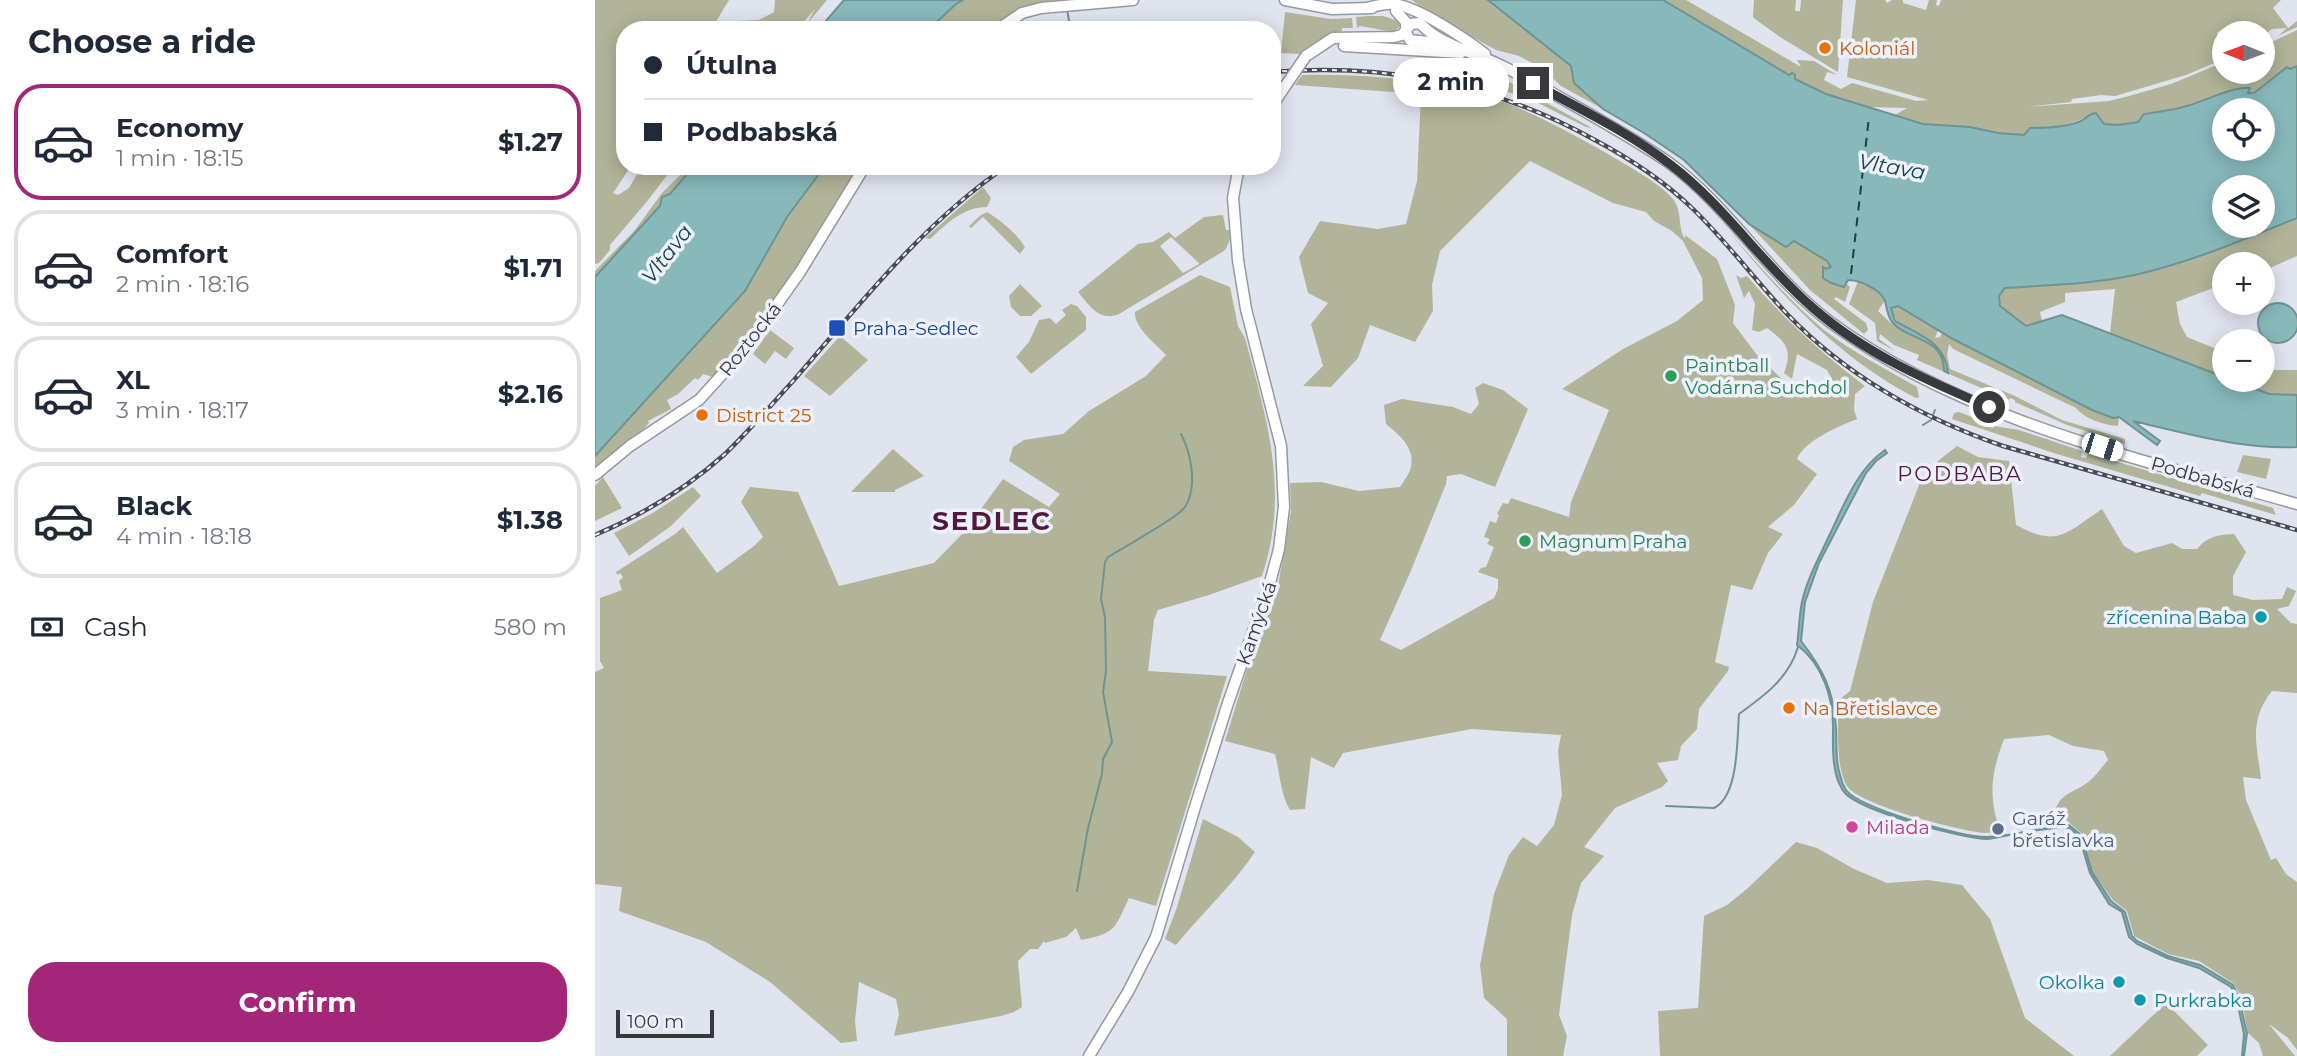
<!DOCTYPE html>
<meta charset="utf-8">
<style>
body{margin:0;font-family:Montserrat,sans-serif;background:#f2f2f3;color:#1f2937;height:100vh;display:flex;flex-direction:column;font-size:26px;white-space:nowrap}
*{box-sizing:border-box;margin:0}
p{font-size:23px;color:#747a83}
.icon{flex:none;width:38px;height:38px;fill:none;stroke:currentColor;stroke-width:2;stroke-linecap:round;stroke-linejoin:round}
.map{position:relative;flex:1;overflow:hidden}
.drawer{display:flex;flex-direction:column;background:#fff;width:595px}
.drawer>*{flex:none}
.hud{position:absolute;left:21px;top:21px;width:665px;height:154px;border-radius:28px;box-shadow:0 4px 18px #0003;display:grid;align-content:center;height:154px;padding:0 28px;background:#fff}
.needle{width:46px;rotate:271deg}
.tools{position:absolute;left:1617px;top:21px;display:grid;gap:14px}
.tools a{display:grid;place-items:center;width:63px;height:63px;border-radius:50%;background:#fff;box-shadow:0 4px 18px #0003;font-size:35px}
.scale{position:absolute;left:21px;bottom:18px;width:98px;box-sizing:border-box;padding-left:7px;border:4px solid #37393d;border-top:0;font-size:19px;line-height:24px;white-space:nowrap;color:#37393d;-webkit-text-stroke:5px #edf1fd;paint-order:stroke}
.end{position:absolute;width:32px;height:32px;margin:-16px;border:9px solid #37393d;background:#fff;box-shadow:0 0 0 4px #fff}
.from{border-radius:50%}
.bubble{position:absolute;height:49px;border-radius:24px;background:#fff;box-shadow:0 4px 18px #0003;font-size:23px;font-weight:700;line-height:49px;text-align:center}
.car{position:absolute;width:21px;height:42px;margin:-21px -10px;border-radius:9px;box-shadow:0 0 5px 2px #0007;background:linear-gradient(#fff 24%,#345 0 40%,#fff 0 76%,#345 0 86%,#fff 0)}
.hud b{display:flex;align-items:center;gap:24px;height:66px;font-size:26px}
.hud b+b{border-top:2px solid #e0e1e3}
.hud i{width:18px;height:18px;background:#1f2937}
ul{padding:0;list-style:none}
li{display:flex;align-items:center;gap:21px;height:116px;margin:0 14px 10px;padding:0 14px;border:4px solid #e0e1e3;border-radius:28px}
li div{flex:1}
li b{display:block;font-size:26px}
li em{font-style:normal;font-weight:700}
li.active{border-color:#a32679}
li>.icon{width:63px;height:63px;stroke-width:1.5}
h2{padding:0 28px;font-size:32px;line-height:84px}
.pay{display:flex;align-items:center;gap:18px;height:77px;padding:0 28px;font-size:26px}
.pay p{margin-inline-start:auto}
.button{display:flex;gap:14px;margin-top:auto;padding:14px 28px}
.button a{flex:1;height:80px;border-radius:28px;background:#a32679;color:#fff;font-size:28px;font-weight:700;line-height:80px;text-align:center}
main{display:flex;flex:1;min-height:0}
.map>svg:first-child{display:block}
.green{fill:#b1b498;fill-rule:evenodd}
.water{fill:#87b8ba;stroke:#6f9294;stroke-width:2;fill-rule:evenodd}
.lines{fill:none;stroke-linecap:round;stroke-linejoin:round}
.stream{stroke:#6f9294;stroke-width:2}
.ferry{stroke:#164446;stroke-width:2;stroke-dasharray:9 7;stroke-linecap:butt}
.secondary-casing{stroke:#9599a4;stroke-width:13}
.secondary{stroke:#fff;stroke-width:10}
.rail-casing{stroke:#4a4c51;stroke-width:4.5}
.rail{stroke:#edf1fd;stroke-width:2;stroke-dasharray:5;stroke-linecap:butt}
.secondary-bridge-casing{stroke:#9599a4;stroke-width:13;stroke-linecap:butt}
.secondary-bridge{stroke:#fff;stroke-width:10}
.route{stroke:#37393d;stroke-width:9}
.food-dot{fill:#e8710a;stroke:#edf1fd;stroke-width:2.5}
.transit-dot{fill:#1a4fb4;stroke:#edf1fd;stroke-width:2.5}
.leisure-dot{fill:#2e9e5b;stroke:#edf1fd;stroke-width:2.5}
.culture-dot{fill:#0f9aa8;stroke:#edf1fd;stroke-width:2.5}
.hotel-dot{fill:#d1479c;stroke:#edf1fd;stroke-width:2.5}
.service-dot{fill:#5c6f8a;stroke:#edf1fd;stroke-width:2.5}
.labels{text-anchor:middle;stroke-width:7;stroke-linejoin:round;paint-order:stroke}
.food-label{font-size:19px;fill:#c56008;stroke:#edf1fd;text-anchor:start}
.transit-label{font-size:19px;fill:#164399;stroke:#edf1fd;text-anchor:start}
.street-label{font-size:19px;fill:#37393d;stroke:#edf1fd}
.leisure-label{font-size:19px;fill:#27864d;stroke:#edf1fd;text-anchor:start}
.culture-label{font-size:19px;fill:#0d838f;stroke:#edf1fd;text-anchor:end}
.service-label{font-size:19px;fill:#4e5e75;stroke:#edf1fd;text-anchor:start}
.hotel-label{font-size:19px;fill:#b23c85;stroke:#edf1fd;text-anchor:start}
.water-label{font-size:21px;font-style:italic;fill:#164446;stroke:#edf1fd}
.neighbourhood-label{font-size:21px;letter-spacing:2px;fill:#54183e;stroke:#edf1fd}
.district-label{font-size:26px;font-weight:bold;letter-spacing:2px;fill:#54183e;stroke:#edf1fd}
</style>
<main>
<section class="drawer">
<h2>Choose a ride</h2>
<ul>
<li class="active"><svg class="icon" aria-label="car" viewBox="0 0 24 24"><path d="M5 17H2v-5l4-1 3-4h7l3 4 3 1v5h-3M9 17h6M6 11h13"/><circle cx="7" cy="17" r="2"/><circle cx="17" cy="17" r="2"/></svg><div><b>Economy</b><p>1 min · 18:15</p></div><em>$1.27</em></li>
<li><svg class="icon" aria-label="car" viewBox="0 0 24 24"><path d="M5 17H2v-5l4-1 3-4h7l3 4 3 1v5h-3M9 17h6M6 11h13"/><circle cx="7" cy="17" r="2"/><circle cx="17" cy="17" r="2"/></svg><div><b>Comfort</b><p>2 min · 18:16</p></div><em>$1.71</em></li>
<li><svg class="icon" aria-label="car" viewBox="0 0 24 24"><path d="M5 17H2v-5l4-1 3-4h7l3 4 3 1v5h-3M9 17h6M6 11h13"/><circle cx="7" cy="17" r="2"/><circle cx="17" cy="17" r="2"/></svg><div><b>XL</b><p>3 min · 18:17</p></div><em>$2.16</em></li>
<li><svg class="icon" aria-label="car" viewBox="0 0 24 24"><path d="M5 17H2v-5l4-1 3-4h7l3 4 3 1v5h-3M9 17h6M6 11h13"/><circle cx="7" cy="17" r="2"/><circle cx="17" cy="17" r="2"/></svg><div><b>Black</b><p>4 min · 18:18</p></div><em>$1.38</em></li>
</ul>
<div class="pay"><svg class="icon" aria-label="cash" viewBox="0 0 24 24"><path d="M3 7h18v10H3z"/><circle cx="12" cy="12" r="2"/></svg>Cash<p>580 m</p></div>
<div class="button"><a>Confirm</a></div>
</section>
<div class="map">
<svg width="1702" height="1056" viewBox="0 0 1702 1056">
<rect width="100%" height="100%" fill="#e0e4ef"/>
<g class="green">
<polygon points="0,0 134,0 116,30 30,30 30,166 36,166 18,193 23,195 34,188 47,166 79,166 54,199 15,245 15,250 4,263 0,264"/>
<polygon points="180,0 232,0 212,24 220,9 202,30 129,30 129,27 143,21 164,20 179,12"/>
<polygon points="368,0 479,0 432,6 414,15 393,30 333,30 361,4"/>
<polygon points="817,0 893,0 976,66 979,83 1008,109 966,86 948,69 924,56 901,50 832,12"/>
<path d="M1068,0H1091L1206,67L1202,60L1219,61L1242,75L1232,72L1229,80L1246,89L1257,83L1321,101L1333,100L1252,77L1261,0H1290L1292,3L1297,0H1308V3L1331,10L1334,0H1342L1341,5L1344,6L1346,0H1686L1678,8L1693,28L1702,21V27L1683,36L1692,28L1677,29L1668,36V33H1634L1632,29L1622,32L1624,46L1629,45V59L1591,75L1520,96L1506,95L1477,99L1476,102L1430,107L1514,101L1534,96L1576,84L1629,62V72H1668V46L1702,30V66L1695,69L1692,67C1682,77 1669,81 1660,93H1653L1651,87L1588,107L1549,114L1543,122L1523,126L1509,124L1501,113C1480,124 1458,128 1435,128L1429,135L1403,133L1375,127L1328,124L1298,116L1312,108L1274,107L1231,94L1200,79Z"/>
<polygon points="1159,0 1201,0 1200,11 1205,11 1206,0 1248,0 1243,72 1185,37 1160,19 1158,17"/>
<polygon points="690,12 736,19 757,18 758,28 747,28 747,31 714,46 704,54 686,53"/>
<polygon points="773,16 788,16 804,21 805,26 799,32 765,26 762,28 761,17"/>
<polygon points="891,69 997,128 991,127 943,103 886,82"/>
<path d="M707,75C755,74 804,77 851,86C909,96 962,125 1013,154C1031,165 1065,183 1078,199C1088,212 1082,226 1090,239V235L1122,259L1140,305L1138,323L1162,355L1192,384L1197,382L1196,389L1221,397L1243,390L1232,370L1202,354L1197,379L1189,373C1198,350 1191,342 1172,328L1164,332L1157,330L1160,304L1154,291L1149,298L1141,275L1146,278L1152,276C1188,318 1226,353 1270,386L1260,394L1259,410L1262,419C1244,426 1209,441 1202,459L1222,474L1199,505L1173,527L1188,534L1173,553L1157,590L1136,585L1120,662L1134,667L1133,671L1104,709L1102,729L1086,746L1083,760L1062,763L1073,781L1067,787L1020,808L989,847L1009,856L986,883L977,915L964,1015L972,1036L968,1056H912V1019L889,998L885,965L899,894L914,855L928,837L942,846L959,825L967,795L963,751L966,735L877,729L748,753L739,768L716,757L710,809L695,810C685,793 685,773 680,754L630,741L653,666L682,591L696,511L695,483L726,482L764,491L805,487C809,481 815,473 816,466C820,447 803,434 791,424L789,405L807,399L858,407L876,414L884,404L880,388L888,383L908,390L933,409L900,487L866,474L852,476L851,484L815,573L785,640L806,650L899,598L903,589V579L883,572L886,568L891,567L899,547L892,544L895,539L889,537L895,521L901,523L904,515L902,514L908,503L913,504L916,498L974,517L976,502L1014,410L967,389L1028,349L1082,321L1108,300L1107,278L1088,241L1077,231L1059,221L1051,212L1018,203L935,161L845,251L837,285L838,311L820,342L775,325L763,358L736,387L708,386L728,366L716,324L733,303L713,293L704,257L725,221L783,229L811,224L822,181L826,94L700,85Z"/>
<polygon points="94,166 99,166 75,194 67,197 65,206 0,277 0,271 40,230 67,193"/>
<polygon points="230,166 263,166 205,264 150,342 118,377 108,374 103,380 100,378 83,394 72,400 76,409 53,421 54,423 44,434 0,470 0,456 150,291 192,217"/>
<path d="M388,187L396,198L392,207C368,207 353,223 335,239L330,238Z"/>
<path d="M392,212C407,221 421,233 430,247L425,254L388,217L376,228L374,226L386,215Z"/>
<path d="M628,215L631,230H635C636,239 634,244 629,251L524,314C504,322 494,305 483,292L543,244L558,242L574,232L580,238L609,217ZM576,237L604,263V264L588,273L565,246Z"/>
<polygon points="1702,218 1702,256 1668,271 1668,264 1629,264 1629,284 1581,302 1585,324 1592,337 1624,350 1631,337 1642,341 1629,341 1629,377 1515,333 1520,289 1470,293 1470,302 1445,312 1447,321 1432,326 1405,306 1404,296 1410,288 1482,283 1627,248"/>
<polygon points="1154,224 1191,247 1199,241 1232,261 1236,265 1236,268 1228,268 1228,278 1236,283 1249,287 1252,284 1255,287 1250,302 1241,297 1239,299 1271,323 1273,330 1269,334 1215,290"/>
<path d="M1134,232C1164,265 1194,301 1229,330C1258,352 1290,369 1322,387L1324,397L1321,398C1245,359 1188,297 1134,232Z"/>
<path d="M605,275L635,287L643,326L650,338C672,420 695,492 667,576L614,595L563,610L559,620L553,671L632,676L561,906L534,898C519,929 522,933 486,940L481,928L471,937L450,943L449,941L443,949H435L423,961L427,1007L419,1012L406,1016L299,1036L304,1014L301,999L264,982L260,1021L262,1041L246,1043L175,982L111,942L24,911L27,887L0,884V672L9,668L5,661V598L27,590L24,581L28,577L25,573L22,575L21,572L80,534L88,527L122,573L159,546L168,537L146,502L155,487L203,492L244,586L339,563L369,532L408,479L454,507L465,494L414,461L418,447L429,440L468,434L494,411L551,376L571,355C561,344 539,328 540,312Z"/>
<path d="M1263,281L1277,288L1290,300L1283,311L1297,324L1302,323L1296,308L1303,306L1343,330L1340,338L1345,337L1347,333L1497,410L1524,417L1523,426C1508,425 1490,419 1481,408L1358,349L1354,344L1352,355L1355,369L1420,396L1467,420L1530,439V444L1472,425L1420,402V400L1415,398L1414,400L1322,360L1324,355L1299,345L1285,334L1284,339L1300,351L1282,341L1280,323L1254,304Z"/>
<polygon points="425,284 447,306 436,316 425,316 416,307 414,296"/>
<polygon points="476,304 482,306 491,317 491,330 436,374 421,357 434,342 444,320 455,318 461,324 471,315 467,310"/>
<polygon points="175,330 199,348 191,359 180,351 170,364 158,354"/>
<polygon points="245,336 273,360 235,396 209,376"/>
<polygon points="1668,365 1678,370 1702,370 1702,395 1674,394 1637,380 1668,380"/>
<polygon points="1364,412 1393,423 1392,426 1398,428 1399,426 1424,430 1484,450 1487,452 1486,457 1491,458 1493,454 1496,454 1678,508 1681,515 1607,493 1605,496 1462,454 1357,419 1359,413"/>
<path d="M1362,446L1383,457L1414,461L1421,525C1463,548 1471,533 1507,509L1529,546L1541,553L1577,543L1587,549H1602C1611,537 1625,534 1639,534L1651,552L1638,576V595L1658,600L1687,599L1692,587L1701,591L1694,606L1682,609L1696,623L1702,624V693L1677,691C1653,721 1662,745 1666,779L1648,777L1651,800L1676,860L1681,858L1691,874L1702,882V1050L1693,1038L1674,1024L1700,1056H1668L1664,1043L1653,1033L1645,994L1638,983L1604,961L1573,954L1539,936L1532,911L1518,900L1497,872L1486,833L1460,810C1466,794 1476,793 1489,785C1498,780 1506,768 1513,760L1509,751L1478,746L1454,735L1409,739C1396,774 1393,795 1405,831C1400,832 1394,833 1389,833C1365,831 1264,805 1252,786C1240,767 1243,722 1244,700L1255,691L1278,602L1326,480L1343,461Z"/>
<polygon points="298,449 329,476 300,490 300,492 256,492"/>
<polygon points="1648,455 1676,459 1671,479 1642,472"/>
<polygon points="8,477 27,508 0,521 0,486"/>
<polygon points="98,487 106,496 76,526 34,556 19,533 56,514"/>
<path d="M608,819L643,837L660,852C637,886 607,913 581,945L570,939L582,907Z"/>
<polygon points="1201,842 1222,848 1259,869 1292,883 1333,880 1367,885 1395,919 1430,1018 1479,1056 1065,1056 1063,1011 1103,1008 1109,916 1132,905 1153,888"/>
<polygon points="1571,1003 1613,1045 1602,1056 1515,1056"/>
</g>
<g class="water">
<polygon points="249,0 368,0 361,4 333,30 223,30"/>
<path d="M893,0H1068L1194,75L1197,73L1200,75V79L1231,94L1328,124L1375,127L1403,133L1429,135L1435,128C1450,128 1473,127 1486,121C1493,118 1492,114 1501,113L1509,124L1523,125L1543,122L1549,114C1563,112 1578,110 1592,106C1610,101 1639,86 1655,88L1653,93H1659L1692,67L1695,69L1702,66V218C1651,239 1598,261 1544,274C1501,284 1454,285 1410,288L1404,296L1405,306L1431,326L1467,315L1629,377V380H1637L1674,394L1702,395V447C1649,450 1590,433 1538,421L1565,441L1562,445L1524,417L1518,418L1497,410L1358,339L1303,306L1296,308L1300,321C1325,335 1350,342 1353,373L1349,371C1349,336 1314,342 1297,322C1292,315 1292,308 1290,301C1285,289 1265,280 1253,280L1249,287L1236,283L1228,278V267L1231,269L1236,267L1232,261L1199,241L1191,247L1154,224L1089,160L1049,133L1008,109L979,83L976,66ZM1668,110V149H1629V110ZM1668,187V226H1629V187Z"/>
<polygon points="99,166 230,166 192,217 150,291 0,456 0,277 65,206 67,197 75,194"/>
<circle cx="1683" cy="323" r="20"/>
<path d="M1290,450L1292,453L1281,461L1271,473L1224,563L1210,602L1206,641C1228,669 1239,691 1241,728C1242,744 1240,760 1245,775C1246,780 1249,787 1251,790C1264,808 1369,838 1392,837C1416,836 1442,829 1466,825H1474L1486,835L1497,872L1516,901L1530,912L1537,936L1542,941L1573,956L1605,965L1638,985L1643,995L1652,1033L1649,1056H1647L1649,1034L1641,996L1636,987L1604,968L1572,958L1542,944L1534,937L1527,912L1514,904L1495,873L1484,836L1474,828L1467,827C1454,829 1442,830 1429,832C1417,834 1405,838 1392,839C1368,839 1266,811 1250,793C1246,789 1242,779 1241,774C1237,759 1238,746 1238,731C1239,700 1228,664 1202,645C1204,631 1204,616 1207,602C1212,579 1224,558 1234,536C1248,507 1262,469 1290,450Z"/>
</g>
<g class="lines">
<g class="stream">
<polyline points="472,10 476,30"/>
<polyline points="1328,425 1336,420 1340,410"/>
<path d="M1071,806L1119,808C1144,796 1142,738 1144,714C1169,696 1194,678 1203,647"/>
<path d="M482,891L493,828L507,774L508,759L517,742L508,692L511,671L510,617L506,599L510,562L513,557C527,548 583,518 590,507C603,487 596,453 586,434"/>
</g>
<polyline class="ferry" points="1256,274 1274,117"/>
<defs>
<g id="secondary">
<polyline points="690,0 737,9 777,8"/>
<path d="M772,8C781,6 790,3 799,4C823,7 871,39 890,54"/>
<polyline points="801,11 811,22 811,33 815,40 833,42 851,48"/>
<polyline points="402,30 427,13 446,8 538,0"/>
<polyline points="749,46 866,53"/>
<path d="M711,56L738,38L799,37L807,35L816,24L824,23C828,26 832,30 836,33C855,47 882,54 903,64C927,75 950,89 973,102C1007,121 1041,140 1073,162C1135,207 1174,276 1235,322C1368,420 1545,459 1702,504"/>
<polyline points="677,106 691,85"/>
<polyline points="0,475 35,446 104,400 152,347 205,272 270,166"/>
<polyline points="494,1056 533,992 561,937 600,807 633,703 674,586 684,549 689,507 686,446 651,309 643,260 638,198 644,166"/>
</g>
</defs>
<use href="#secondary" class="secondary-casing"/>
<use href="#secondary" class="secondary"/>
<defs>
<g id="rail">
<path d="M677,72C790,63 899,84 998,139C1034,158 1068,180 1098,209C1132,242 1160,280 1193,315C1253,377 1327,418 1408,446L1702,530"/>
<path d="M0,535C47,515 92,488 130,454C154,431 176,405 199,380C265,304 328,223 412,166"/>
</g>
</defs>
<use href="#rail" class="rail-casing"/>
<use href="#rail" class="rail"/>
<defs>
<polyline id="secondary-bridge" points="691,85 711,56"/>
</defs>
<use href="#secondary-bridge" class="secondary-bridge-casing"/>
<use href="#secondary-bridge" class="secondary-bridge"/>
</g>
<g class="lines">
<path class="route" d="M938,83C984,109 1034,132 1076,165C1130,206 1167,264 1218,308C1269,353 1333,381 1394,407"/>
</g>
<g class="food-dot">
<circle cx="1230" cy="48" r="7"/>
<circle cx="107" cy="415" r="7"/>
<circle cx="1194" cy="708" r="7"/>
</g>
<rect class="transit-dot" x="233" y="319" width="18" height="18" rx="3.5"/>
<g class="leisure-dot">
<circle cx="1076" cy="376" r="7"/>
<circle cx="930" cy="541" r="7"/>
</g>
<g class="culture-dot">
<circle cx="1666" cy="617" r="7"/>
<circle cx="1524" cy="982" r="7"/>
<circle cx="1545" cy="1000" r="7"/>
</g>
<circle class="hotel-dot" cx="1257" cy="827" r="7"/>
<circle class="service-dot" cx="1403" cy="829" r="7"/>
<g class="labels">
<g class="food-label">
<text x="1244" y="55">Koloniál</text>
<text x="121" y="422">District 25</text>
<text x="1208" y="715">Na Břetislavce</text>
</g>
<g class="transit-label">
<text x="258" y="335">Praha-Sedlec</text>
</g>
<g class="street-label">
<text transform="translate(155 339) rotate(-52)" y="7">Roztocká</text>
<text transform="translate(1608 477) rotate(16)" y="7">Podbabská</text>
<text transform="translate(661 623) rotate(-71)" y="7">Kamýcká</text>
</g>
<g class="leisure-label">
<text x="1090" y="372">Paintball<tspan x="1090" dy="22">Vodárna Suchdol</tspan></text>
<text x="944" y="548">Magnum Praha</text>
</g>
<g class="culture-label">
<text x="1652" y="624">zřícenina Baba</text>
<text x="1510" y="989">Okolka</text>
<text x="1559" y="1007" text-anchor="start">Purkrabka</text>
</g>
<g class="service-label">
<text x="1417" y="825">Garáž<tspan x="1417" dy="22">břetislavka</tspan></text>
</g>
<g class="hotel-label">
<text x="1271" y="834">Milada</text>
</g>
<g class="water-label">
<text transform="translate(1297 167) rotate(10)" y="7">Vltava</text>
<text transform="translate(72 254) rotate(-52)" y="7">Vltava</text>
</g>
<g class="neighbourhood-label">
<text x="1365" y="481">PODBABA</text>
</g>
<g class="district-label">
<text x="397" y="530">SEDLEC</text>
</g>
</g>
</svg>
<div class="tools">
<a><svg class="needle" viewBox="-14 -14 28 28"><path d="M0-13l5 13h-10z" fill="#e53935"/><path d="M0 13l5-13h-10z" fill="#747a83"/></svg></a>
<a><svg class="icon" aria-label="locate" viewBox="0 0 24 24"><circle cx="12" cy="12" r="6"/><path d="M12 2v4M12 18v4M2 12h4M18 12h4"/></svg></a>
<a><svg class="icon" aria-label="layers" viewBox="0 0 24 24"><path d="M12 4l9 5-9 5-9-5zM3 14l9 5 9-5"/></svg></a>
<a>+</a>
<a>−</a>
</div>
<div class="scale">100 m</div>
<i class="end from" style="left:1394px;top:407px"></i>
<i class="end" style="left:938px;top:83px"></i>
<div class="bubble" style="left:798px;top:58px;width:116px">2 min</div>
<i class="car" style="left:1507px;top:447px;rotate:108deg"></i>
<div class="hud">
<b><i class="from"></i>Útulna</b>
<b><i></i>Podbabská</b>
</div>
</div>
</main>
